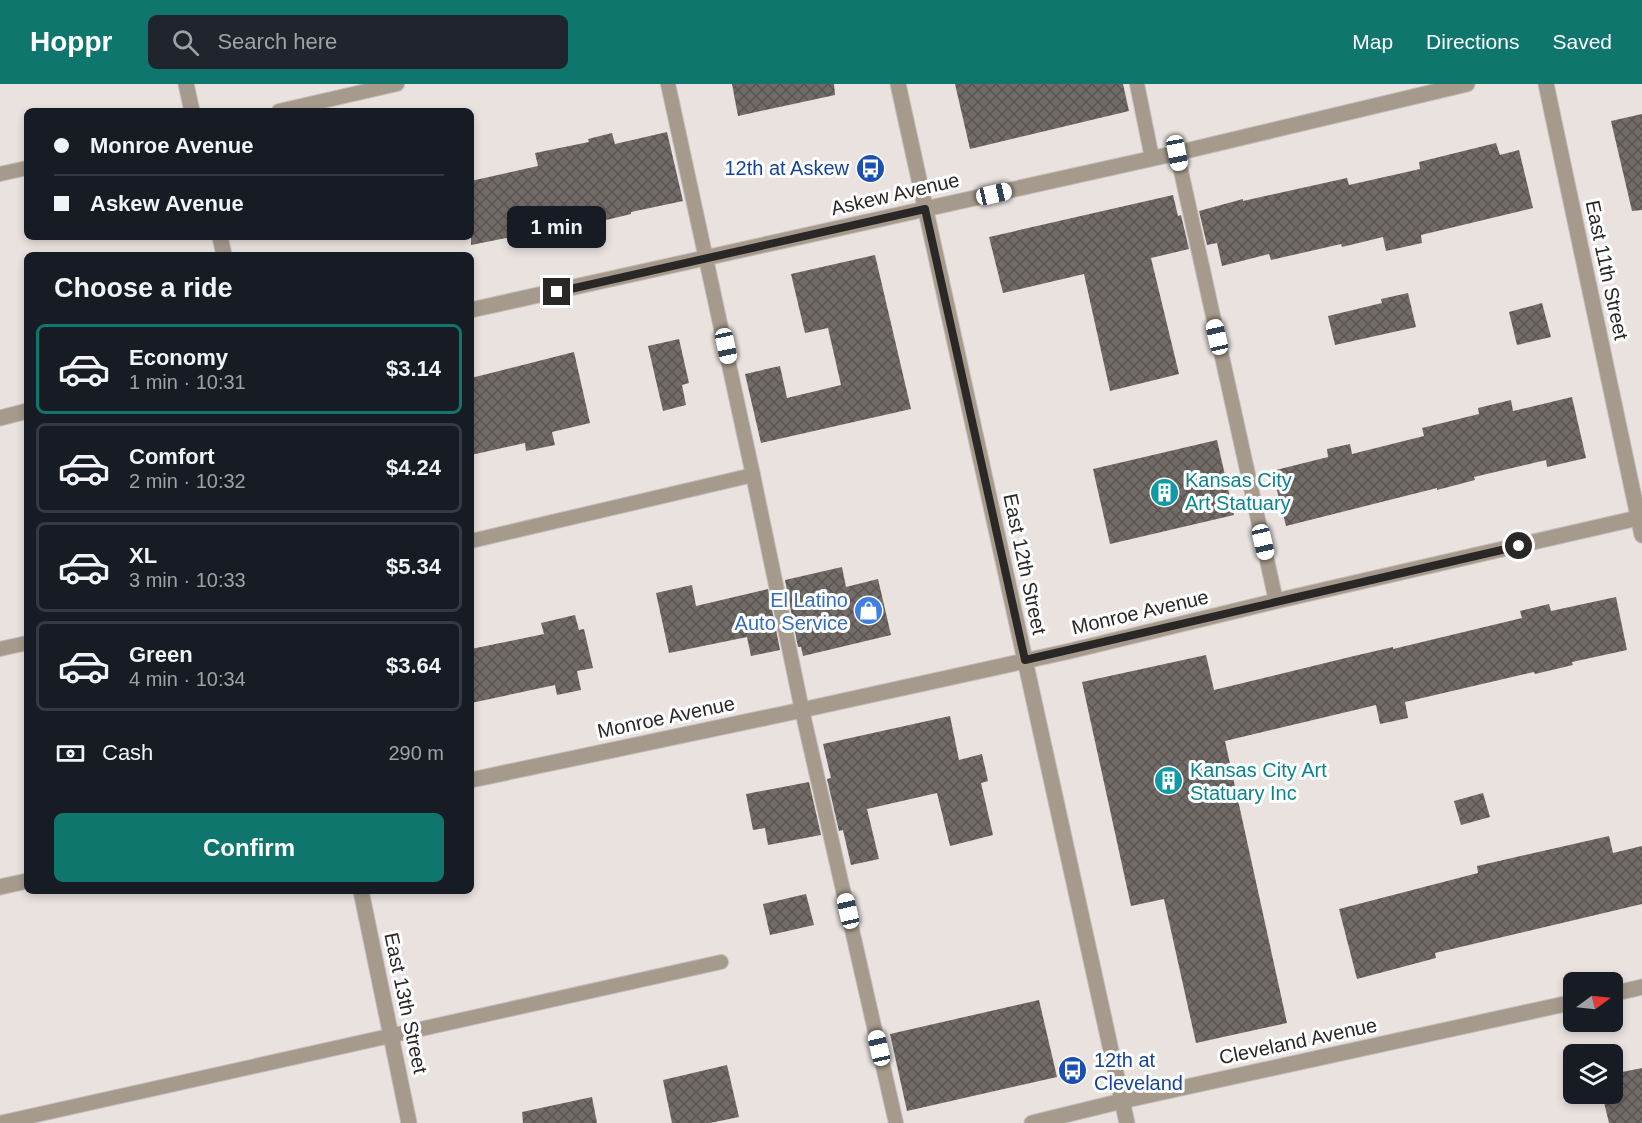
<!DOCTYPE html>
<meta charset="utf-8">
<style>
body{margin:0;font-family:Arial,sans-serif;background:#20242c;color:#f1f3f6;height:100vh;display:flex;flex-direction:column;font-size:22px;white-space:nowrap}
*{box-sizing:border-box;margin:0}
p{font-size:20px;color:#9ea1a6}
.icon{flex:none;width:33px;height:33px;fill:none;stroke:currentColor;stroke-width:2;stroke-linecap:round;stroke-linejoin:round}
.map{position:relative;flex:1;overflow:hidden}
.sheet{position:absolute;left:24px;top:168px;width:450px;height:642px;display:flex;flex-direction:column;background:#171b24;border-radius:9px;box-shadow:0 3px 9px #0003}
.sheet>*{flex:none}
.top-card{position:absolute;left:24px;top:24px;width:450px;height:132px;border-radius:9px;box-shadow:0 3px 9px #0003;display:grid;align-content:center;height:132px;padding:0 30px;background:#171b24}
.needle{width:39px;rotate:75deg}
.controls{position:absolute;left:1563px;top:888px;display:grid;gap:12px}
.controls a{display:grid;place-items:center;width:60px;height:60px;border-radius:9px;background:#171b24;box-shadow:0 3px 9px #0003;font-size:30px}
.end{position:absolute;width:27px;height:27px;margin:-14px;border:8px solid #2a2827;background:#fff;box-shadow:0 0 0 3px #fff}
.from{border-radius:50%}
.bubble{position:absolute;height:42px;border-radius:9px;background:#171b24;box-shadow:0 3px 9px #0003;font-size:20px;font-weight:800;line-height:42px;text-align:center}
.car{position:absolute;width:18px;height:36px;margin:-18px -9px;border-radius:8px;box-shadow:0 0 4px 2px #0007;background:linear-gradient(#fff 24%,#345 0 40%,#fff 0 76%,#345 0 86%,#fff 0)}
.top-card b{display:flex;align-items:center;gap:21px;height:57px;font-size:22px}
.top-card b+b{border-top:2px solid #363941}
.top-card i{width:15px;height:15px;background:#f1f3f6}
ul{padding:0;list-style:none}
li{display:flex;align-items:center;gap:18px;height:90px;margin:0 12px 9px;padding:0 18px;border:3px solid #363941;border-radius:9px}
li div{flex:1}
li b{display:block;font-size:22px}
li em{font-style:normal;font-weight:800}
li.on{border-color:#0f766e}
li>.icon{width:54px;height:54px;stroke-width:1.5}
h2{padding:0 30px;font-size:27px;line-height:72px}
.pay{display:flex;align-items:center;gap:15px;height:66px;padding:0 30px;font-size:22px}
.pay p{margin-inline-start:auto}
.primary-button{display:flex;gap:12px;margin-top:auto;padding:12px 30px}
.primary-button a{flex:1;height:69px;border-radius:9px;background:#0f766e;color:#fff;font-size:24px;font-weight:800;line-height:69px;text-align:center}
header{display:flex;align-items:center;gap:36px;box-sizing:border-box;height:84px;padding:0 30px;background:#0f766e;color:#fff}
header strong{font-size:28px}
nav{display:flex;gap:33px;margin-inline-start:auto;font-size:21px}
.search{width:420px;height:54px;background:#20242c;display:flex;align-items:center;gap:15px;box-sizing:border-box;padding:0 21px;border-radius:9px;color:#9ea1a6;font-size:22px}
.map>svg:first-child{display:block}
.building{fill:url(#building-cross-hatch)}
.lines{fill:none;stroke-linecap:round;stroke-linejoin:round}
.service-casing{stroke:#c3bdba;stroke-width:16}
.minor-casing{stroke:#c3bdba;stroke-width:17}
.tertiary-casing{stroke:#c3bdba;stroke-width:17}
.service{stroke:#a59a8c;stroke-width:14}
.minor{stroke:#a59a8c;stroke-width:15}
.tertiary{stroke:#a59a8c;stroke-width:15}
.route{stroke:#2a2827;stroke-width:8}
.labels{text-anchor:middle;stroke-width:6;stroke-linejoin:round;paint-order:stroke}
.transit-label{font-size:20px;fill:#164399;stroke:#fff;text-anchor:end}
.street-label{font-size:20px;fill:#2a2827;stroke:#fff}
.culture-label{font-size:20px;fill:#0d838f;stroke:#fff;text-anchor:start}
.shop-label{font-size:20px;fill:#366cbe;stroke:#fff;text-anchor:end}
</style>
<header>
<strong>Hoppr</strong>
<div class="search"><svg class="icon" aria-label="search" viewBox="0 0 24 24"><circle cx="10" cy="10" r="6"/><path d="M15 15l6 6"/></svg>Search here</div>
<nav><a>Map</a><a>Directions</a><a>Saved</a></nav>
</header>
<div class="map">
<svg width="1642" height="1039" viewBox="0 0 1642 1039">
<defs>
<pattern id="building-cross-hatch" width="8" height="8" patternUnits="userSpaceOnUse" patternTransform="scale(1.5)"><rect width="8" height="8" fill="#726c69"/><path d="M0 0l8 8M0 8l8-8" fill="none" stroke="#595452"/></pattern>
</defs>
<rect width="100%" height="100%" fill="#e9e2df"/>
<g class="building">
<polygon points="732,0 834,0 835,11 738,32"/>
<polygon points="955,0 1123,0 1129,27 970,65"/>
<polygon points="1642,30 1642,126 1632,127 1611,37"/>
<polygon points="667,48 683,117 631,128 631,130 552,149 552,145 471,161 471,97 538,82 535,69 589,58 588,55 612,49 615,60"/>
<polygon points="1496,59 1500,71 1519,66 1533,124 1421,151 1422,159 1386,167 1383,153 1342,163 1341,160 1271,176 1269,170 1222,182 1217,159 1207,161 1199,127 1243,115 1243,117 1347,94 1349,101 1420,85 1419,78"/>
<polygon points="1173,111 1178,132 1181,131 1189,165 1151,174 1179,290 1110,307 1084,190 1003,209 989,153"/>
<polygon points="875,171 911,325 761,359 745,290 780,282 787,314 841,301 828,244 805,249 791,190"/>
<polygon points="1408,209 1416,243 1335,261 1328,232 1382,219 1381,215"/>
<polygon points="1542,219 1551,253 1517,261 1509,228"/>
<polygon points="679,255 689,299 682,301 686,321 663,327 648,262"/>
<polygon points="574,268 590,339 552,348 555,361 526,367 525,359 471,371 471,294"/>
<polygon points="1572,313 1586,374 1547,383 1546,376 1474,393 1475,396 1437,406 1437,404 1286,442 1272,387 1328,373 1327,365 1350,360 1352,370 1424,352 1422,344 1479,330 1478,324 1511,316 1513,327"/>
<polygon points="1217,356 1234,431 1110,460 1093,385"/>
<polygon points="842,483 846,503 878,495 891,551 803,572 801,563 798,563 785,496"/>
<polygon points="692,501 696,522 768,505 780,566 751,572 747,553 669,569 656,509"/>
<polygon points="1616,513 1627,566 1572,578 1573,581 1535,590 1534,588 1405,618 1408,634 1380,640 1376,621 1225,657 1287,939 1196,959 1164,815 1131,822 1082,598 1206,571 1214,606 1354,572 1393,563 1393,565 1522,534 1520,527 1549,520 1551,527"/>
<polygon points="575,531 579,546 584,545 593,584 577,587 581,606 557,611 555,601 471,619 471,565 544,550 541,539"/>
<polygon points="950,632 959,676 982,670 988,697 981,699 993,751 950,762 937,709 867,725 879,775 851,781 843,746 839,747 827,695 831,694 823,660"/>
<polygon points="809,698 821,751 768,761 765,744 753,746 746,710"/>
<polygon points="1483,709 1490,733 1461,741 1454,717"/>
<polygon points="1609,752 1613,769 1642,762 1642,820 1435,869 1436,874 1357,895 1339,825 1478,789 1477,782"/>
<polygon points="806,810 814,841 770,851 763,820"/>
<polygon points="1039,916 1057,993 907,1027 890,950"/>
<polygon points="727,981 739,1033 710,1039 672,1039 663,996"/>
<polygon points="1642,984 1642,1039 1609,1039 1602,1010 1612,1010 1612,990"/>
<polygon points="592,1013 597,1039 523,1039 522,1028"/>
</g>
<g class="lines">
<defs>
<g id="service">
<polyline points="668,0 753,391"/>
<polyline points="1137,0 1152,74"/>
<polyline points="279,27 397,0"/>
<polyline points="1177,69 1276,517"/>
<polyline points="0,90 27,84"/>
<polyline points="471,457 753,391 802,626 896,1039"/>
<polyline points="0,565 27,559"/>
<polyline points="0,1039 721,878"/>
</g>
<g id="minor">
<polyline points="186,0 192,27"/>
<polyline points="1546,0 1642,451"/>
<polyline points="220,153 224,171"/>
<polyline points="471,226 1177,69 1467,0"/>
<polyline points="0,334 27,327"/>
<polyline points="471,696 802,626 1070,567 1276,517 1642,433"/>
<polyline points="0,803 27,797"/>
<polyline points="361,807 409,1039"/>
<polyline points="1612,910 1642,903"/>
<polyline points="1032,1039 1122,1017 1574,918"/>
</g>
<polyline id="tertiary" points="898,0 1127,1039"/>
</defs>
<use href="#service" class="service-casing"/>
<use href="#minor" class="minor-casing"/>
<use href="#tertiary" class="tertiary-casing"/>
<use href="#service" class="service"/>
<use href="#minor" class="minor"/>
<use href="#tertiary" class="tertiary"/>
</g>
<g class="lines">
<polyline class="route" points="557,208 925,125 1025,576 1519,462"/>
</g>
<defs>
<symbol id="bus-disc" viewBox="-11 -11 22 22"><circle r="9.5" fill="#1a4fb4" stroke="#fff"/><path d="M-5-6H5V4H4V6H2V4H-2V6H-4V4H-5ZM-3.5-4V0h7V-4ZM-3.5 1.2v1.5H-2V1.2ZM2 1.2v1.5H3.5V1.2Z" fill="#fff"/></symbol>
<symbol id="building-disc" viewBox="-11 -11 22 22"><circle r="9.5" fill="#0f9aa8" stroke="#fff"/><path d="M-4-6H4V6H1V3H-1V6H-4ZM-2.5-4.3h1.7v1.8h-1.7ZM.8-4.3h1.7v1.8H.8ZM-2.5-1h1.7V.8h-1.7ZM.8-1h1.7V.8H.8Z" fill="#fff"/></symbol>
<symbol id="shop-disc" viewBox="-11 -11 22 22"><circle r="9.5" fill="#3f7fe0" stroke="#fff"/><path d="M-5-2.5h2.3a2.7 3.5 0 0 1 5.4 0H5L5.5 6h-11ZM-1.5-2.5h3a1.5 2.3 0 0 0-3 0Z" fill="#fff"/></symbol>
</defs>
<g fill-rule="evenodd">
<use href="#bus-disc" x="854" y="68" width="33" height="33"/>
<use href="#building-disc" x="1148" y="392" width="33" height="33"/>
<use href="#shop-disc" x="852" y="510" width="33" height="33"/>
<use href="#building-disc" x="1152" y="680" width="33" height="33"/>
<use href="#bus-disc" x="1056" y="970" width="33" height="33"/>
</g>
<g class="labels">
<g class="transit-label">
<text x="849" y="91">12th at Askew</text>
<text x="1094" y="983" text-anchor="start">12th at<tspan x="1094" dy="23">Cleveland</tspan></text>
</g>
<g class="street-label">
<text transform="translate(895 110) rotate(-13)" y="7">Askew Avenue</text>
<text transform="translate(1607 186) rotate(78)" y="7">East 11th Street</text>
<text transform="translate(1025 480) rotate(78)" y="7">East 12th Street</text>
<text transform="translate(1140 528) rotate(-13)" y="7">Monroe Avenue</text>
<text transform="translate(666 633) rotate(-12)" y="7">Monroe Avenue</text>
<text transform="translate(406 919) rotate(78)" y="7">East 13th Street</text>
<text transform="translate(1298 957) rotate(-12)" y="7">Cleveland Avenue</text>
</g>
<g class="culture-label">
<text x="1185" y="403">Kansas City<tspan x="1185" dy="23">Art Statuary</tspan></text>
<text x="1190" y="693">Kansas City Art<tspan x="1190" dy="23">Statuary Inc</tspan></text>
</g>
<g class="shop-label">
<text x="848" y="523">El Latino<tspan x="848" dy="23">Auto Service</tspan></text>
</g>
</g>
</svg>
<div class="controls">
<a><svg class="needle" viewBox="-14 -14 28 28"><path d="M0-13l5 13h-10z" fill="#e53935"/><path d="M0 13l5-13h-10z" fill="#9ea1a6"/></svg></a>
<a><svg class="icon" aria-label="layers" viewBox="0 0 24 24"><path d="M12 4l9 5-9 5-9-5zM3 14l9 5 9-5"/></svg></a>
</div>
<i class="end from" style="left:1519px;top:462px"></i>
<i class="end" style="left:557px;top:208px"></i>
<div class="bubble" style="left:507px;top:122px;width:99px">1 min</div>
<i class="car" style="left:1177px;top:69px;rotate:169deg"></i>
<i class="car" style="left:994px;top:110px;rotate:77deg"></i>
<i class="car" style="left:1217px;top:253px;rotate:347deg"></i>
<i class="car" style="left:726px;top:262px;rotate:168deg"></i>
<i class="car" style="left:1263px;top:458px;rotate:167deg"></i>
<i class="car" style="left:848px;top:827px;rotate:347deg"></i>
<i class="car" style="left:879px;top:964px;rotate:347deg"></i>
<div class="top-card">
<b><i class="from"></i>Monroe Avenue</b>
<b><i></i>Askew Avenue</b>
</div>
<section class="sheet">
<h2>Choose a ride</h2>
<ul>
<li class="on"><svg class="icon" aria-label="car" viewBox="0 0 24 24"><path d="M5 17H2v-5l4-1 3-4h7l3 4 3 1v5h-3M9 17h6M6 11h13"/><circle cx="7" cy="17" r="2"/><circle cx="17" cy="17" r="2"/></svg><div><b>Economy</b><p>1 min · 10:31</p></div><em>$3.14</em></li>
<li><svg class="icon" aria-label="car" viewBox="0 0 24 24"><path d="M5 17H2v-5l4-1 3-4h7l3 4 3 1v5h-3M9 17h6M6 11h13"/><circle cx="7" cy="17" r="2"/><circle cx="17" cy="17" r="2"/></svg><div><b>Comfort</b><p>2 min · 10:32</p></div><em>$4.24</em></li>
<li><svg class="icon" aria-label="car" viewBox="0 0 24 24"><path d="M5 17H2v-5l4-1 3-4h7l3 4 3 1v5h-3M9 17h6M6 11h13"/><circle cx="7" cy="17" r="2"/><circle cx="17" cy="17" r="2"/></svg><div><b>XL</b><p>3 min · 10:33</p></div><em>$5.34</em></li>
<li><svg class="icon" aria-label="car" viewBox="0 0 24 24"><path d="M5 17H2v-5l4-1 3-4h7l3 4 3 1v5h-3M9 17h6M6 11h13"/><circle cx="7" cy="17" r="2"/><circle cx="17" cy="17" r="2"/></svg><div><b>Green</b><p>4 min · 10:34</p></div><em>$3.64</em></li>
</ul>
<div class="pay"><svg class="icon" aria-label="cash" viewBox="0 0 24 24"><path d="M3 7h18v10H3z"/><circle cx="12" cy="12" r="2"/></svg>Cash<p>290 m</p></div>
<div class="primary-button"><a>Confirm</a></div>
</section>
</div>
